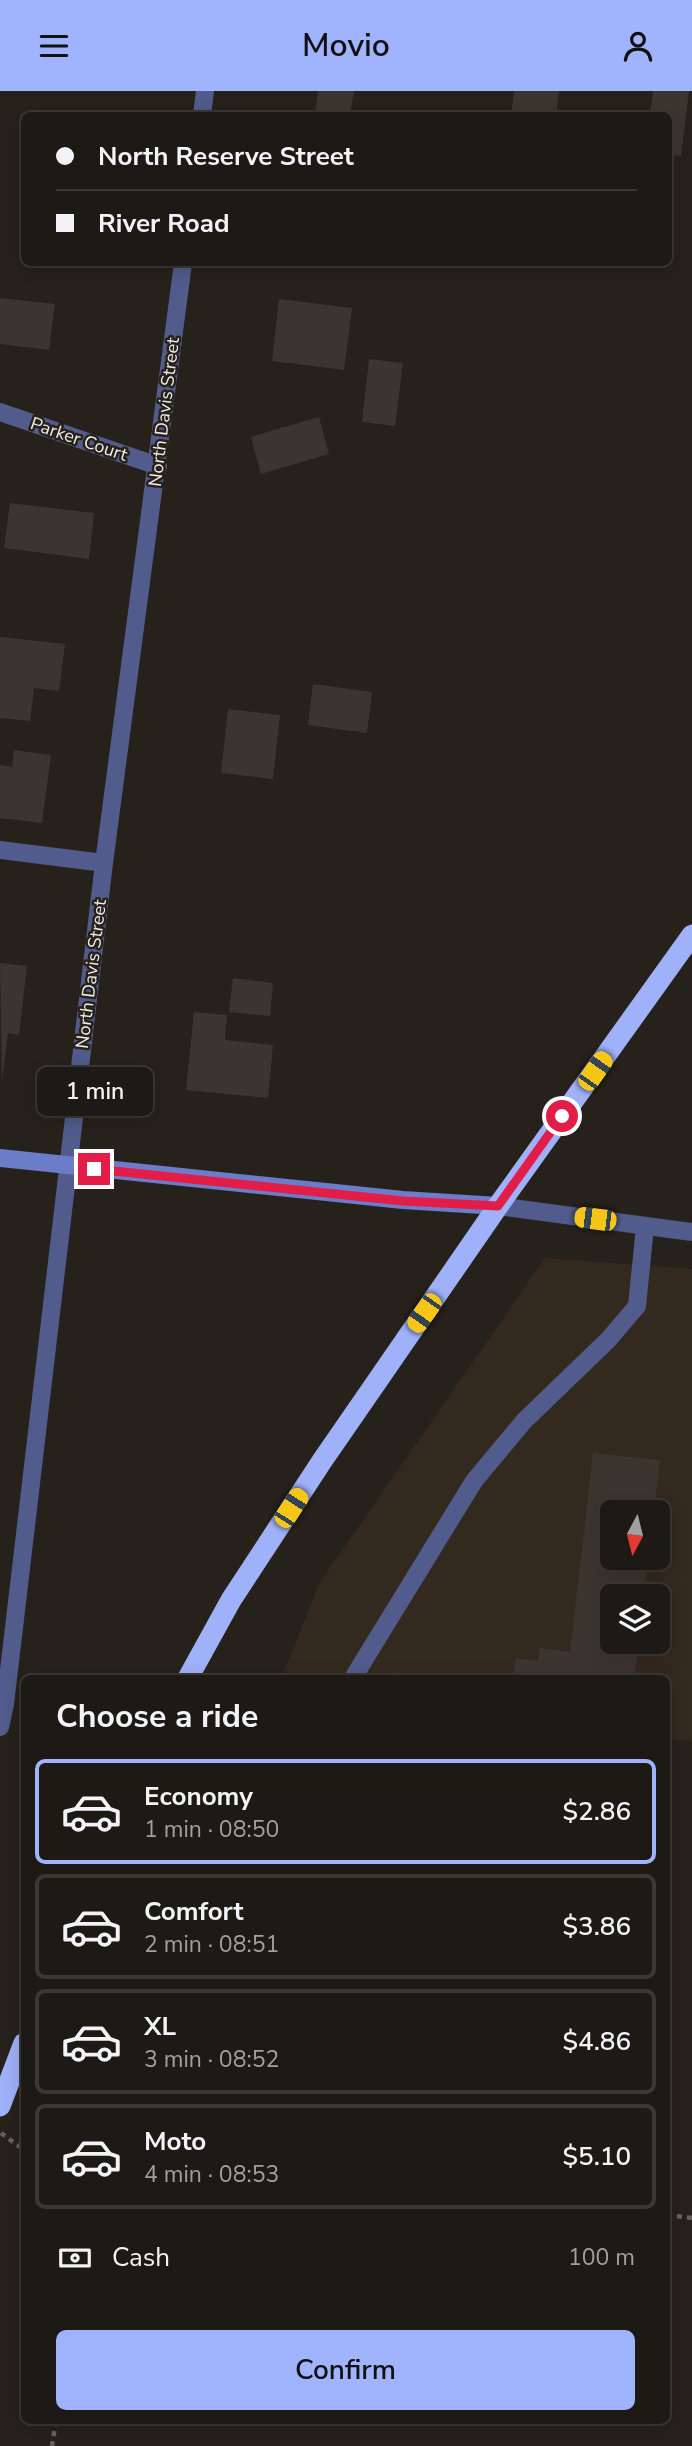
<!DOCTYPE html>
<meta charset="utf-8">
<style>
body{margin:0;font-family:"Nunito Sans",sans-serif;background:#2a2622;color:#f1f3f6;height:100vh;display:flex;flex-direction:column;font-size:26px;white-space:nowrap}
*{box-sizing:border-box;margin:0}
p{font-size:23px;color:#a0a0a0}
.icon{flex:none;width:38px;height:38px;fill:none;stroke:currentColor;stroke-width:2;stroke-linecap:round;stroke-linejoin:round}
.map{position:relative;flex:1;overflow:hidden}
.side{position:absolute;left:21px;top:1584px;width:649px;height:749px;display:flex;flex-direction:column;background:#1d1914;border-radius:10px;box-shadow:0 4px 18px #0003,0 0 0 2px #3b3834}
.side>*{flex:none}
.guide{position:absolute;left:21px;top:21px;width:651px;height:154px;border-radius:10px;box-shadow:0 4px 18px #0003,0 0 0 2px #3b3834;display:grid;align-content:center;height:154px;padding:0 35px;background:#1d1914}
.needle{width:46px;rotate:187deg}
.buttons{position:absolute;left:600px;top:1409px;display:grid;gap:14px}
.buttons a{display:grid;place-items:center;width:70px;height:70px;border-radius:10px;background:#1d1914;box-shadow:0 4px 18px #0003,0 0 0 2px #3b3834;font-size:35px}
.end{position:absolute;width:32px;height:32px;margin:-16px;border:9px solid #e11d48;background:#fff;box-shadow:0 0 0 4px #fff}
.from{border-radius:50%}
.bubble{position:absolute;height:49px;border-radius:10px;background:#1d1914;box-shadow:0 4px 18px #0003,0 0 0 2px #3b3834;font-size:23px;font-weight:600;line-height:49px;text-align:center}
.car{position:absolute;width:21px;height:42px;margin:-21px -10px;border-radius:9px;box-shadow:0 0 5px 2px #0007;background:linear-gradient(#f5c518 24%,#345 0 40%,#f5c518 0 76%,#345 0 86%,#f5c518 0)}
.guide b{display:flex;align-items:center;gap:24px;height:66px;font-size:26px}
.guide b+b{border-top:2px solid #3b3834}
.guide i{width:18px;height:18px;background:#f1f3f6}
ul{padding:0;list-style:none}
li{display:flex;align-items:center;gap:21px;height:105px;margin:0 14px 10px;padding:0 21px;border:4px solid #3b3834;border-radius:10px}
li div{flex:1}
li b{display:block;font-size:26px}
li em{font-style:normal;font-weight:600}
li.current{border-color:#a0b3fd}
li>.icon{width:63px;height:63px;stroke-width:1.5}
h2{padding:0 35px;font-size:32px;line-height:84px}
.pay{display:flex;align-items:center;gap:18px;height:77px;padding:0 35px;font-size:26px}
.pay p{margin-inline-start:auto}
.button{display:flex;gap:14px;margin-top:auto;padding:14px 35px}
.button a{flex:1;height:80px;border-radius:10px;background:#a0b3fd;color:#111;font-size:28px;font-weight:600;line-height:80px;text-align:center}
header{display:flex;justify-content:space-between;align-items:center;height:91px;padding:0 35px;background:#a0b3fd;color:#111;font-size:32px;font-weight:600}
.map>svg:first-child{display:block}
.built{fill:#34291f;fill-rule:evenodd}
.building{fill:#3c352f}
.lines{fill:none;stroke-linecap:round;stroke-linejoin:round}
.path{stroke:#68625d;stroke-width:4.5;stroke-dasharray:5 5;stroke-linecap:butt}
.lane{stroke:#515c8c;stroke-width:18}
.street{stroke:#515c8c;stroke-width:18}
.secondary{stroke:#6b7cc9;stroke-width:18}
.highway{stroke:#9fb1f9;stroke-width:21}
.route{stroke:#e11d48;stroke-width:9}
.labels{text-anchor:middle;stroke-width:5;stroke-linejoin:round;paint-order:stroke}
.street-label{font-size:18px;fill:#f2ede9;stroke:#27211b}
</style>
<header><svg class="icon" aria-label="menu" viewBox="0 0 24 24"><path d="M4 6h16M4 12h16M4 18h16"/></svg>Movio<svg class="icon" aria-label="person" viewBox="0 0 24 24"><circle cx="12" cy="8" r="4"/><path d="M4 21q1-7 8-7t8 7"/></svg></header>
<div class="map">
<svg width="692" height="2355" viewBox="0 0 692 2355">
<rect width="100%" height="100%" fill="#27211b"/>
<path class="built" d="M545,1167L692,1178V1650L667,1648V1587H281L320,1491ZM612,1421H658V1466H612ZM612,1505H658V1550H612Z"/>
<g class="building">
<polygon points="318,0 354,0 350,24 315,22"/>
<polygon points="514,0 559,0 556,24 511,24"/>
<polygon points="653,0 689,0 681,65 668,64 668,24 650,24"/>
<polygon points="0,207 55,213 49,259 0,253"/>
<polygon points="279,208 352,217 344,279 272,270"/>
<polygon points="369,268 403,272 395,335 362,331"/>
<polygon points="319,326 329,363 261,383 251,346"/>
<polygon points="10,412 94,422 89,468 4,457"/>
<polygon points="0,546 65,553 59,600 34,597 30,630 0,627"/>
<polygon points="313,593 372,601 367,642 308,634"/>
<polygon points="228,618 280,624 273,688 221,682"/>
<polygon points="14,659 51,664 42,732 0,727 0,674 12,676"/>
<polygon points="0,872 27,875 19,944 8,942 2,990"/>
<polygon points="233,887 273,892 270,925 229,921"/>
<polygon points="194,921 227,924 225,949 273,954 268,1007 186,999"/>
<polygon points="593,1362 660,1369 654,1421 612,1421 612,1466 648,1466 644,1505 612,1505 612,1550 639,1550 634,1587 513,1587 516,1567 538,1570 540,1557 570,1561"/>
<polygon points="392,1581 430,1586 430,1587 391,1587"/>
</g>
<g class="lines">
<g class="path">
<polyline points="1,2042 24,2059"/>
<polyline points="667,2124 692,2127"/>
<polyline points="52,2355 56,2329"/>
</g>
<polyline class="lane" points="0,759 104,772"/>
<g class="street">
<polyline points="202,24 205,0"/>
<polyline points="0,321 158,375"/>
<polyline points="498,1115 692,1141"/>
<polyline points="353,1587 474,1390 524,1330 608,1249 637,1215 645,1136"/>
<polyline points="0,1636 5,1613 104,772 183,172"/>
</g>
<polyline class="secondary" points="0,1067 403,1109 498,1115"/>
<g class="highway">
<polyline points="188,1587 231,1509 322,1370 498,1115 692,844"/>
<polyline points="0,2015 24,1952"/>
</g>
</g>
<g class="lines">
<polyline class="route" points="94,1078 403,1110 498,1115 562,1025"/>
</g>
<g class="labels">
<g class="street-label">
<text transform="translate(164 321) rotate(-83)" y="6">North Davis Street</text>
<text transform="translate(79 348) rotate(19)" y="6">Parker Court</text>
<text transform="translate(91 883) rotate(-83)" y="6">North Davis Street</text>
</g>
</g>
</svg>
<div class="buttons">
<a><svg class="needle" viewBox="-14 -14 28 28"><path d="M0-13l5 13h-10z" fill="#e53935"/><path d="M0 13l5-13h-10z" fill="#a0a0a0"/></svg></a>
<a><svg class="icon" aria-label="layers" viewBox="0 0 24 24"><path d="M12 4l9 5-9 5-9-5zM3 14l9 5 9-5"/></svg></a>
</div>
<i class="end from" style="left:562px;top:1025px"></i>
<i class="end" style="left:94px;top:1078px"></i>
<div class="bubble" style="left:37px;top:976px;width:116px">1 min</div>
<i class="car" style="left:595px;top:980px;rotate:35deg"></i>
<i class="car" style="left:595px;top:1128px;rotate:277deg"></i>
<i class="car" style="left:424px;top:1222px;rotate:215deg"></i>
<i class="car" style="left:291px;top:1417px;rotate:33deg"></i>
<div class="guide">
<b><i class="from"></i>North Reserve Street</b>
<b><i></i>River Road</b>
</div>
<section class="side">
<h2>Choose a ride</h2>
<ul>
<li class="current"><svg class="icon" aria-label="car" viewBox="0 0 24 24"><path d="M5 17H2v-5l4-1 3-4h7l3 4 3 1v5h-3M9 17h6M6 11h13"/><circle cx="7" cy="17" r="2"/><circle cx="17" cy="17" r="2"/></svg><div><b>Economy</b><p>1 min · 08:50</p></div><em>$2.86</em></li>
<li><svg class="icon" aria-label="car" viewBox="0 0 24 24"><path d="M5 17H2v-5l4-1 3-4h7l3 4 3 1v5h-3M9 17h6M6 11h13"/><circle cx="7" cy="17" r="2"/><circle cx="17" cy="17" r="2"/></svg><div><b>Comfort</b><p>2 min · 08:51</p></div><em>$3.86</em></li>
<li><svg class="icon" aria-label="car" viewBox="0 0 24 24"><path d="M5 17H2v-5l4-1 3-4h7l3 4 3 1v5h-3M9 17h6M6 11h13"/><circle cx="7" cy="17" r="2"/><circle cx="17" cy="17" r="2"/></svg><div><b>XL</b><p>3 min · 08:52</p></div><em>$4.86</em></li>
<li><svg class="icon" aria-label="car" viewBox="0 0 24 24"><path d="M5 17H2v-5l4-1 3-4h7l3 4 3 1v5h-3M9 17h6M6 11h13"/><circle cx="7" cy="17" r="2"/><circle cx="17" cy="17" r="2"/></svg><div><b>Moto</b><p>4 min · 08:53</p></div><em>$5.10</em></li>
</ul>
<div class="pay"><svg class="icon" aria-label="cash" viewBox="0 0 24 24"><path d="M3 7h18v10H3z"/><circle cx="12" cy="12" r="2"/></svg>Cash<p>100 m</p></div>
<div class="button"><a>Confirm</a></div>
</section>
</div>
